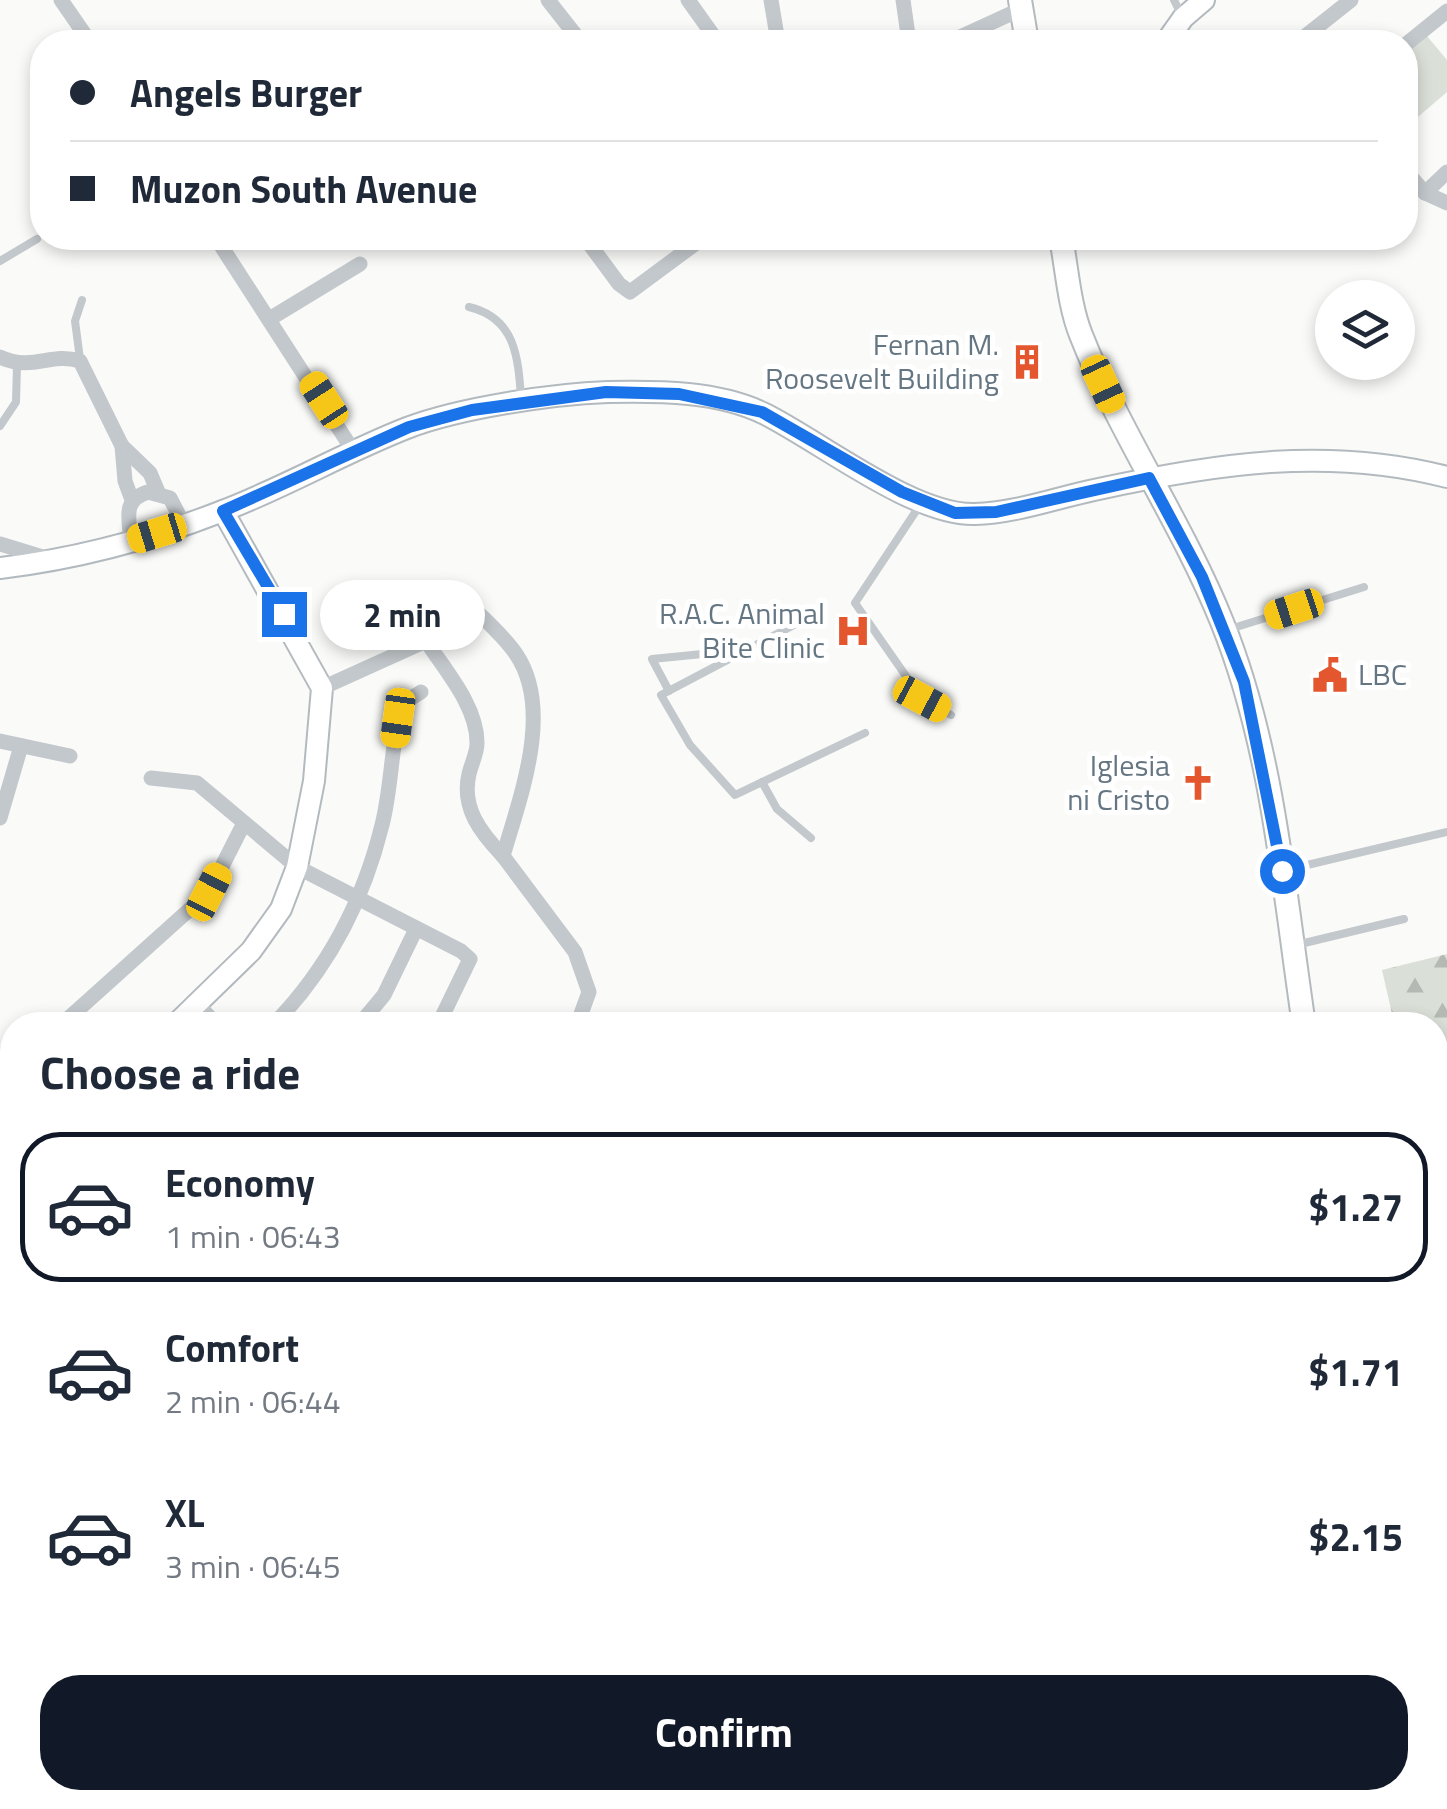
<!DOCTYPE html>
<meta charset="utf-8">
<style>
body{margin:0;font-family:"Titillium Web",sans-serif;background:#f2f2f3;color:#1f2937;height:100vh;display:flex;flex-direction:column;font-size:38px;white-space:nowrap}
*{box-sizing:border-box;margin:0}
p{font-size:32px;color:#747a83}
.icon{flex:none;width:55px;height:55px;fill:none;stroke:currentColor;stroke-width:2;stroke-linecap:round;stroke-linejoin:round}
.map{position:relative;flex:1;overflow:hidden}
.details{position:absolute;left:0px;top:1012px;width:1448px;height:798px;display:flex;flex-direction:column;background:#fff;border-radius:40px 40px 0 0;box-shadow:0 5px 15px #0003}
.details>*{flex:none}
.top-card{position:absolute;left:30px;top:30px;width:1388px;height:220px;border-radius:40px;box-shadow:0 5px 15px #0003;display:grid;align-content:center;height:220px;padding:0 40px;background:#fff}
.controls{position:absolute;left:1315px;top:280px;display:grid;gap:20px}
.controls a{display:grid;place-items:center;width:100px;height:100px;border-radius:50%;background:#fff;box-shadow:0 5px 15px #0003;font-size:50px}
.end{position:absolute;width:45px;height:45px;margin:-22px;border:12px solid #1a73e8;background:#fff;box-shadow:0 0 0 5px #fff}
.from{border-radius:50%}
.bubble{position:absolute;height:70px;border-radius:35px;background:#fff;box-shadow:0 5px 15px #0003;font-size:32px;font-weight:700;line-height:70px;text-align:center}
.car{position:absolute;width:30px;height:60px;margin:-30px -15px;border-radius:12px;box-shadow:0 0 8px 2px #0007;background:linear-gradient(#f5c518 24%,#345 0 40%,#f5c518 0 76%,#345 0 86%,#f5c518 0)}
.top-card b{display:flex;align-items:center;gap:35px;height:95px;font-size:38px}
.top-card b+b{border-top:2px solid #e0e1e3}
.top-card i{width:25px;height:25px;background:#1f2937}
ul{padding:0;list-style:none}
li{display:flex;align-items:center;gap:30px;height:150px;margin:0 20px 15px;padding:0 20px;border:5px solid transparent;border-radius:40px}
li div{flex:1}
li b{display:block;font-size:38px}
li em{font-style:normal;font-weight:700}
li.on{border-color:#111827}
li>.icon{width:90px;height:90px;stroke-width:1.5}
h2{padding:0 40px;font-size:45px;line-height:120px}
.primary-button{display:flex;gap:20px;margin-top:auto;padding:20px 40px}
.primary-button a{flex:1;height:115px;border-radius:40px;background:#111827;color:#fff;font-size:40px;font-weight:700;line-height:115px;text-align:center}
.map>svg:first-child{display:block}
.green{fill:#dadfd7}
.forest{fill:url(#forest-firs)}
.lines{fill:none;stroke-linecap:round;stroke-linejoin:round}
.stream{stroke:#bbc7cb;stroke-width:5}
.secondary-casing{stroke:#b3babf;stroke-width:24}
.primary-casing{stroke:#b5babe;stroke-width:26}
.lane{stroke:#c3c8cc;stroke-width:8}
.street{stroke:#c3c8cc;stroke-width:15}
.secondary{stroke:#fff;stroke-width:20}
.primary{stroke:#fff;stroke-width:22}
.route{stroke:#1a73e8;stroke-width:12}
.labels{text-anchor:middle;stroke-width:10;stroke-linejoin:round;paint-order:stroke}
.poi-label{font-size:30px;fill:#657683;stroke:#fff;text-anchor:end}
</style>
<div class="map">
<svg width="1447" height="1809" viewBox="0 0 1447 1809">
<defs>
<pattern id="forest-firs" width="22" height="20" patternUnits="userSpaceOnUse" patternTransform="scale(2.5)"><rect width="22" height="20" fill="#dadfd7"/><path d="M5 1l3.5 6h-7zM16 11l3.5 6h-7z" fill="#b4b9b4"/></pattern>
</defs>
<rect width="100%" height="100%" fill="#fafaf8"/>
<polygon class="green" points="1426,35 1447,60 1447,92 1405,128 1405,53"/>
<polygon class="forest" points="1447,954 1447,1257 1435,1256 1435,1025 1353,1025 1393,1018 1382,970"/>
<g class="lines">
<polyline class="stream" points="549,1809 554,1798"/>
<defs>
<g id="secondary">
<polyline points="1166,42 1183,18 1204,0"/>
<path d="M0,568C76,559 148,540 220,512C284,488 343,453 407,428C459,408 552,394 608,392C659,391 719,391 765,414C821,442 914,516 975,514C1015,513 1056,498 1094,490C1213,464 1327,446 1447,477"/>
<polyline points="175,1025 251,951 281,909 297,867 314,781 322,688 223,511"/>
<polyline points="0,1192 12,1181"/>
</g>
<g id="primary">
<polyline points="1020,0 1027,42"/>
<path d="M1061,238C1067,269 1069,305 1081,335C1120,434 1182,523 1222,622C1273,748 1284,891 1304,1025"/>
<polyline points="1434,1798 1437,1809"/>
</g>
</defs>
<use href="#secondary" class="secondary-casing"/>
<use href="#primary" class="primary-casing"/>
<g class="lane">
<polyline points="1174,0 1181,14"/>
<polyline points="0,261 37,239"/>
<path d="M469,307C515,318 518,356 521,397"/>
<polyline points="80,359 75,321 82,300"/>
<polyline points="0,426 16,402 17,365"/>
<polyline points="920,505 855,603 922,699 951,715"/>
<polyline points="809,617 661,695 690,745 735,795 865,733"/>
<polyline points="1230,629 1364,587"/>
<polyline points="669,691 652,659 743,650"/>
<polyline points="762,782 777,809 811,838"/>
<polyline points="1286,870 1447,832"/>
<polyline points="1296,945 1404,919"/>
<polyline points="1038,1809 1040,1799"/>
</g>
<g class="street">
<polyline points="61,0 90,42"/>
<polyline points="548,0 581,42"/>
<polyline points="688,0 718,42"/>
<polyline points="771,0 778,42"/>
<polyline points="903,0 909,42"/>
<polyline points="949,42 1021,9"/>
<polyline points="1298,42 1351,0"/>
<polyline points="1405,45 1447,11"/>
<polyline points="1405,170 1425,193 1447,203"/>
<polyline points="1425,193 1447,172"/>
<polyline points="216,238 354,452"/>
<polyline points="585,238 619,284 630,292 703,238"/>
<polyline points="271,318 360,264"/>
<path d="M0,357C34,372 49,352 80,361L122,446L125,481L132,500"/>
<polyline points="122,446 150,473 158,492"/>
<path d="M131,541C129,518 122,500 148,492L170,498L184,525"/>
<polyline points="0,544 49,559"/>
<path d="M426,641C445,670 478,707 477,744C477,753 471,765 469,774C461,808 481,833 503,856"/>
<path d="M322,688L426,641L468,603C484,619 504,636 516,654C554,710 520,797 503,856L575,952L589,992L577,1025"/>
<polyline points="0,741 70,756"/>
<polyline points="151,778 197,783 297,867 461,951 470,959 438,1025"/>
<polyline points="0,818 21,746"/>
<polyline points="197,1004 217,1025"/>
<polyline points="61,1025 209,892 244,823"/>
<path d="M273,1025C329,968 363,902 382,825C392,786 391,743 402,704L421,692"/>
<polyline points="359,1025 384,995 416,929"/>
<polyline points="0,1080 12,1069"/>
<polyline points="0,1099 12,1112"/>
<polyline points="0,1292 12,1281"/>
<polyline points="0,1361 12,1363"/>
<polyline points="0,1486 12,1490"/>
<polyline points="0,1659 12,1617"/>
<polyline points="0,1678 12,1682"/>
<polyline points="339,1809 348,1798"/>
</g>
<use href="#secondary" class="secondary"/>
<use href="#primary" class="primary"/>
</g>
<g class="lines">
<polyline class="route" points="284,614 223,511 409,427 472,410 606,392 679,394 762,412 902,492 955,513 996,512 1149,478 1202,577 1244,682 1282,871"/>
</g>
<defs>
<symbol id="building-bare" viewBox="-9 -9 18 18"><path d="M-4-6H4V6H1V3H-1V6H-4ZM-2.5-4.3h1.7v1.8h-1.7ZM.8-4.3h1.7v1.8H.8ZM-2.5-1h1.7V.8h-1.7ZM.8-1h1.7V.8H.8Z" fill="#e4572e" stroke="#fff" stroke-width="2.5" paint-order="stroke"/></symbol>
<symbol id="hospital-bare" viewBox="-9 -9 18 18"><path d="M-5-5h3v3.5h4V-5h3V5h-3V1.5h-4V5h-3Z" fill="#e4572e" stroke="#fff" stroke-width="2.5" paint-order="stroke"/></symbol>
<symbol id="civic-bare" viewBox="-9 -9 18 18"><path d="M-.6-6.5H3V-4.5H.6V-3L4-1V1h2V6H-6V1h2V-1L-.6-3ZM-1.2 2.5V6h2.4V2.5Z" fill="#e4572e" stroke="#fff" stroke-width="2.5" paint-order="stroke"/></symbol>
<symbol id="church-bare" viewBox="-9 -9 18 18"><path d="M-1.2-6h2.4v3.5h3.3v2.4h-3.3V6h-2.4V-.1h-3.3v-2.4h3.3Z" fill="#e4572e" stroke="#fff" stroke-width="2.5" paint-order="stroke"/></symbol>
</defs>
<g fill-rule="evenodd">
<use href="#building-bare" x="1002" y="337" width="50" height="50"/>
<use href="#hospital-bare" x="828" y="606" width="50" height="50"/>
<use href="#civic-bare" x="1305" y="650" width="50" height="50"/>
<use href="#church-bare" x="1173" y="758" width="50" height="50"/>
</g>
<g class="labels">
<g class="poi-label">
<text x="999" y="355">Fernan M.<tspan x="999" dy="34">Roosevelt Building</tspan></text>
<text x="825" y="624">R.A.C. Animal<tspan x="825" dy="34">Bite Clinic</tspan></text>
<text x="1358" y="685" text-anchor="start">LBC</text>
<text x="1170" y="776">Iglesia<tspan x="1170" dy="34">ni Cristo</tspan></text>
</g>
</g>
</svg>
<div class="controls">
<a><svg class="icon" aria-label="layers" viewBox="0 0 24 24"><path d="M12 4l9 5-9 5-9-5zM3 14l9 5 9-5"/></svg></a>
</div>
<i class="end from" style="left:1282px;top:871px"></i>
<i class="end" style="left:284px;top:614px"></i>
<div class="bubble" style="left:320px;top:580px;width:165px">2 min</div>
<i class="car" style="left:1103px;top:384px;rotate:155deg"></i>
<i class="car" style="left:324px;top:400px;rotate:327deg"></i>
<i class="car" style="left:157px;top:533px;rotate:253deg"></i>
<i class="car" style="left:1294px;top:609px;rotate:252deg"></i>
<i class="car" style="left:922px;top:699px;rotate:118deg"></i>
<i class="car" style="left:398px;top:718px;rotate:188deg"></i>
<i class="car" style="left:209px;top:892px;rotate:27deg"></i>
<div class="top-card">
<b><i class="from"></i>Angels Burger</b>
<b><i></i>Muzon South Avenue</b>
</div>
<section class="details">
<h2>Choose a ride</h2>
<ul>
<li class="on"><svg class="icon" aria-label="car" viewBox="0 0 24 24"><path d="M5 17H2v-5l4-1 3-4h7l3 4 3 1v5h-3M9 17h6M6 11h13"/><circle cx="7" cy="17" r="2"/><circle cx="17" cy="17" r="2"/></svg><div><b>Economy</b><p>1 min · 06:43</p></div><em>$1.27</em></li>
<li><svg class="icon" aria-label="car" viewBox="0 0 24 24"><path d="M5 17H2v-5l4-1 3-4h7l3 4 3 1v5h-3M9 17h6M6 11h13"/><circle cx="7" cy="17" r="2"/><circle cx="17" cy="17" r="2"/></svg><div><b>Comfort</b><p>2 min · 06:44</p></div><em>$1.71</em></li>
<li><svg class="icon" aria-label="car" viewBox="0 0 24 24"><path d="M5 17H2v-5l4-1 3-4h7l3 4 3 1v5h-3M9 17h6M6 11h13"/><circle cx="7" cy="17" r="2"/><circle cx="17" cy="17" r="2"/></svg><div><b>XL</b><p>3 min · 06:45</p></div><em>$2.15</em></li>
</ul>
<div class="primary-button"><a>Confirm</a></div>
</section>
</div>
